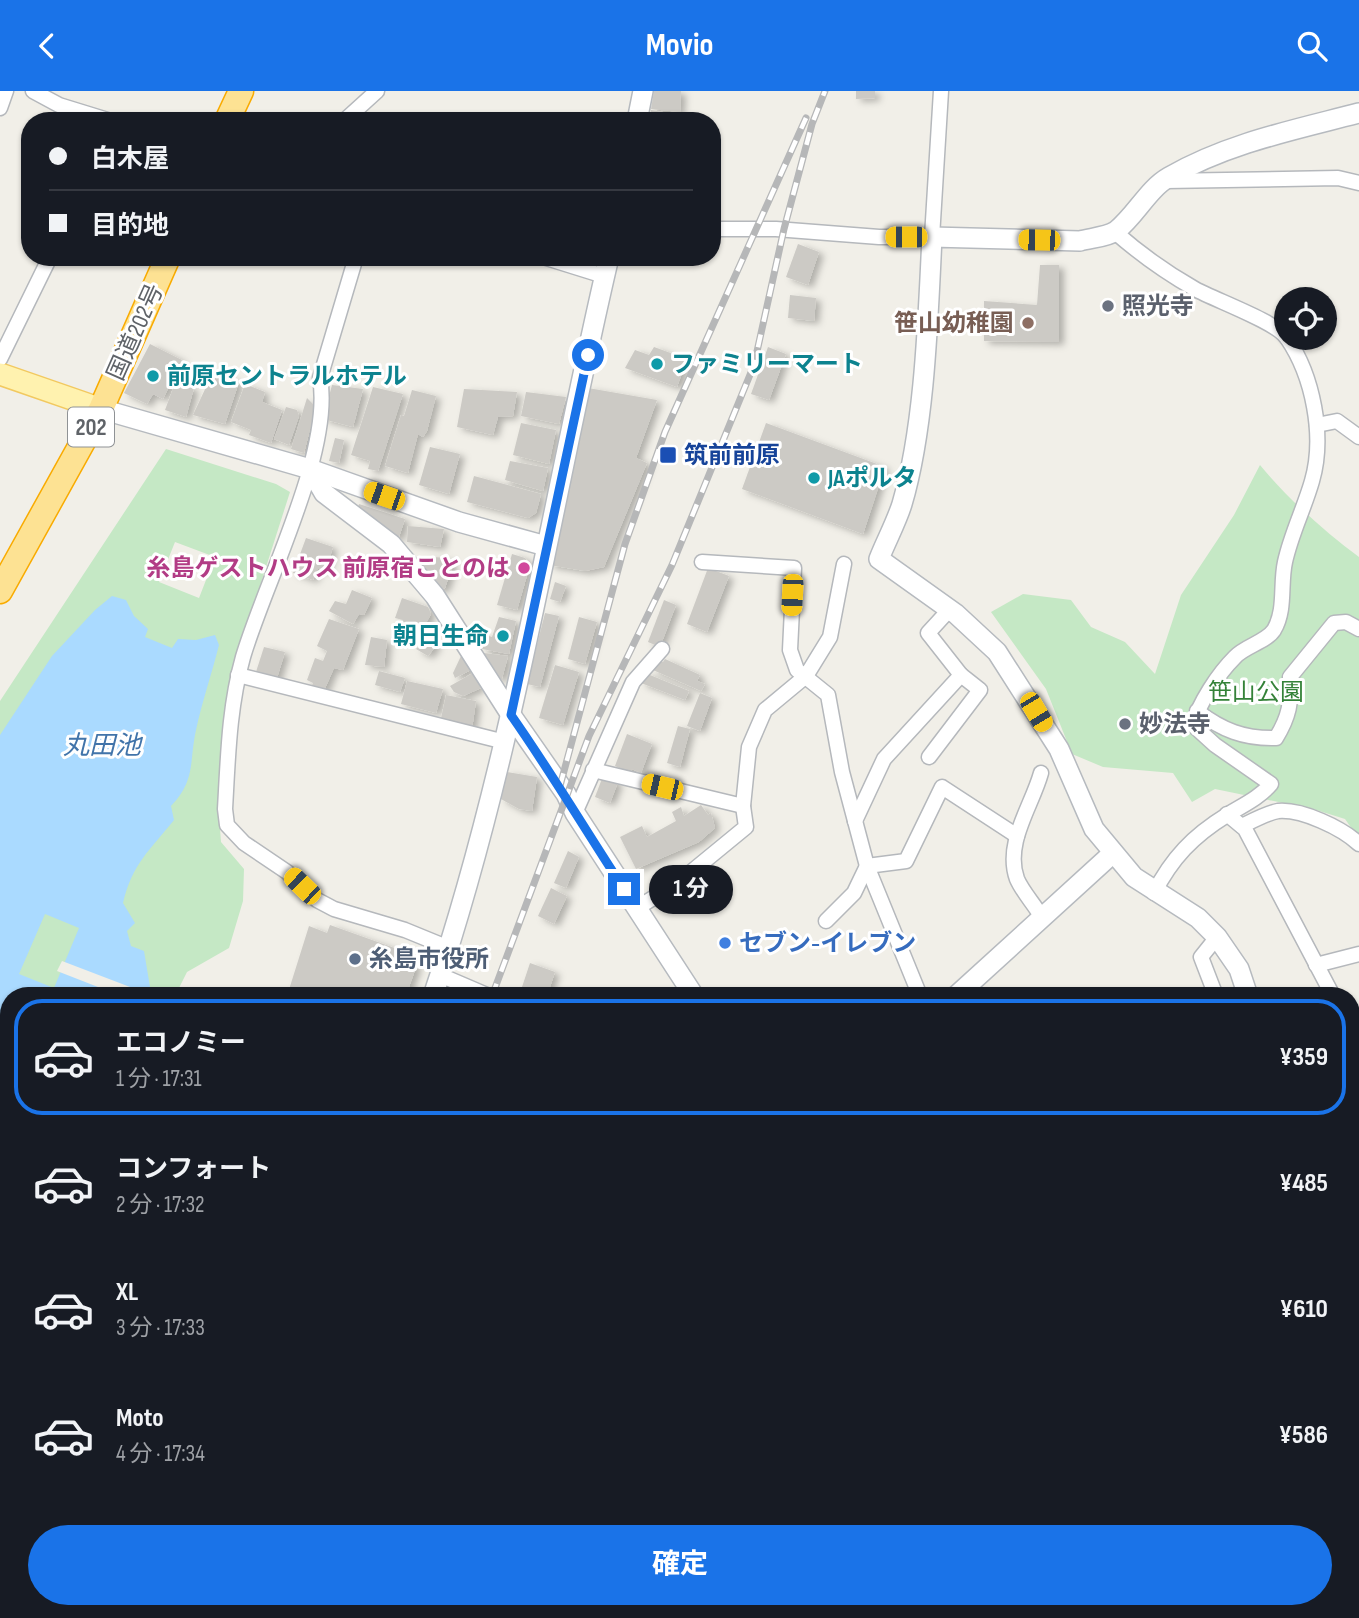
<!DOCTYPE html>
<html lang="ja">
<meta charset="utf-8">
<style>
body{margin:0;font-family:"Sofia Sans Condensed","Noto Sans JP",sans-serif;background:#242831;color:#f1f3f6;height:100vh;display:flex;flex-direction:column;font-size:26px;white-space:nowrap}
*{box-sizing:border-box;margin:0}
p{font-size:23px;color:#9ea1a6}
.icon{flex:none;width:38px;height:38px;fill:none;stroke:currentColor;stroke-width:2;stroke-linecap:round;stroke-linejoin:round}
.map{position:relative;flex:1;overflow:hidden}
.drawer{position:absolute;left:0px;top:896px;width:1360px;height:632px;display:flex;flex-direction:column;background:#171b24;border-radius:28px 28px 0 0;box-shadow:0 2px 5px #0004}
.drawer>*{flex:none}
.banner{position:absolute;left:21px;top:21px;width:700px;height:154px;border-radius:28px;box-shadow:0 2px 5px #0004;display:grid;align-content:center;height:154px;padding:0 28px;background:#171b24}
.fabs{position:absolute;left:1274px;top:196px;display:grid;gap:14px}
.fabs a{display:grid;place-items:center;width:63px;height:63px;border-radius:50%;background:#171b24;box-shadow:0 2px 5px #0004;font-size:35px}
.end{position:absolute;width:32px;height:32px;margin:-16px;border:9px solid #1a73e8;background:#fff;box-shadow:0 0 0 4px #fff}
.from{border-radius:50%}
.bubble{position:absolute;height:49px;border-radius:24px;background:#171b24;box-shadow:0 2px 5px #0004;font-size:23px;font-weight:700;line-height:49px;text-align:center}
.car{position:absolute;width:21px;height:42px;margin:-21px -10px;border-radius:9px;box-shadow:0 0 5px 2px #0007;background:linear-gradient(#f5c518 24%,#345 0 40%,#f5c518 0 76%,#345 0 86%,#f5c518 0)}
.banner b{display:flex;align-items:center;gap:24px;height:66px;font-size:26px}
.banner b+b{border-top:2px solid #363941}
.banner i{width:18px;height:18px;background:#f1f3f6}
ul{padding:12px 0 0;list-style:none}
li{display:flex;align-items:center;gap:21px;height:116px;margin:0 14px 10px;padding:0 14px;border:4px solid transparent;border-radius:28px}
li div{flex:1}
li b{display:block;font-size:26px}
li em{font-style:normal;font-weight:700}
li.on{border-color:#1a73e8}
li>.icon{width:63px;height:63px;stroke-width:1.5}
.button{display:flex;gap:14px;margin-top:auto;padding:14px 28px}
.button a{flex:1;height:80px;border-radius:42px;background:#1a73e8;color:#fff;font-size:28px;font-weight:700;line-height:80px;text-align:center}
header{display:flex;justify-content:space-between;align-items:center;height:91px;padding:0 28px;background:#1a73e8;color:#fff;font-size:32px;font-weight:700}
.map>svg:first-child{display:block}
.green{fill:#c5e8c5;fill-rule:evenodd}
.water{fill:#aadaff;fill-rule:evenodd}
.pier{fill:#f1efe8}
.building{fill:#cccac5;filter:url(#shadow)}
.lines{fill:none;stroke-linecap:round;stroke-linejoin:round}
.street-casing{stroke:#b5b8bc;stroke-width:17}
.secondary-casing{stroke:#b6babf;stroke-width:22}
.primary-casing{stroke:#f2c960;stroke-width:24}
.highway-casing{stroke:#f9ab00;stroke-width:27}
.street{stroke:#fff;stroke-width:14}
.secondary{stroke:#fff;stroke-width:19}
.primary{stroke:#fff2af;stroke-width:21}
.highway{stroke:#fde293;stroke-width:24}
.rail-casing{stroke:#b6b7b8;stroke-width:7}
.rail{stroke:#fff;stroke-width:4.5;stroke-dasharray:13;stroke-linecap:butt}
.route{stroke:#1a73e8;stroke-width:9}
.worship-dot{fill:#6b7280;stroke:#fff;stroke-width:2.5}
.education-dot{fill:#8d6e63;stroke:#fff;stroke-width:2.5}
.culture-dot{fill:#0f9aa8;stroke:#fff;stroke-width:2.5}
.transit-dot{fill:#1a4fb4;stroke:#fff;stroke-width:2.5}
.hotel-dot{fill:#d1479c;stroke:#fff;stroke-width:2.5}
.shop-dot{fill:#3f7fe0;stroke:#fff;stroke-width:2.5}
.service-dot{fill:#5c6f8a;stroke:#fff;stroke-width:2.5}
.labels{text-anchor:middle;stroke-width:6;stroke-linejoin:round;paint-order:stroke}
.shield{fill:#fff;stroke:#8f9295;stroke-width:2}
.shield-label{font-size:23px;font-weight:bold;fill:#5f6368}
.worship-label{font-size:24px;font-weight:bold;fill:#5b616d;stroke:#fff;text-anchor:start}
.education-label{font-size:24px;font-weight:bold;fill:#785e54;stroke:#fff;text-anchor:end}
.street-label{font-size:24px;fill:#5f6368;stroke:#fff}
.culture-label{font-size:24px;font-weight:bold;fill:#0d838f;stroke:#fff;text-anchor:start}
.transit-label{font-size:24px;font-weight:bold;fill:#164399;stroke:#fff;text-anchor:start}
.hotel-label{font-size:24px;font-weight:bold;fill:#b23c85;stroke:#fff;text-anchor:end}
.park-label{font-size:24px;fill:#348238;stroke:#fff}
.shop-label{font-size:24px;font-weight:bold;fill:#366cbe;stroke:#fff;text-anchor:start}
.service-label{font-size:24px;font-weight:bold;fill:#4e5e75;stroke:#fff;text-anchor:start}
.water-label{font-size:26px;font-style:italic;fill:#4174aa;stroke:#fff}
</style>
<header><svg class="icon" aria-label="back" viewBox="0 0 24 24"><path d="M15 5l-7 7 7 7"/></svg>Movio<svg class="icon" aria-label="search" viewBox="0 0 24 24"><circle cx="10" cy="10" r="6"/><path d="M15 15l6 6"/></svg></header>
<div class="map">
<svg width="1359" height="1527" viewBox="0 0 1359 1527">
<defs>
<filter id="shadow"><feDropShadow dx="5" dy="3" stdDeviation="3.5" flood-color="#0004"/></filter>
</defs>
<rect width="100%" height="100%" fill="#f1efe8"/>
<g class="green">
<path d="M166,358L276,393L290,401L228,595L219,724L221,751L244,778L243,810L229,857L187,881L175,905H9V1151L0,1162V610ZM175,451L215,466L199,507L159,491Z"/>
<path d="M1260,374C1288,408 1324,440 1359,466V748L1345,728L1313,718L1215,698L1192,711L1173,682L1103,676L1072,663L1046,598L991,521L1023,503L1071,509L1091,536L1125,551L1155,583L1181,504L1234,424Z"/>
</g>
<path class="water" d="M112,505L126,509L134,525L148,538L145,546L172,557L178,548L196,549L215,544L219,554C212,582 202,611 196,639C189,671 196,689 171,715L174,729C150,759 132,773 123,812L135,832L127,840L131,855L144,860L150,896L147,905H9V1093L0,1087V644L52,565L95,519ZM45,823L79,837L54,897L19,883Z"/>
<polygon class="pier" points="62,870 151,904 121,905 57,880"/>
<g class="building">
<polygon points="654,0 681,0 680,21 651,18"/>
<polygon points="856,0 875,0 875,7 856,8"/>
<polygon points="651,19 680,24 679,30 650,30"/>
<polygon points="798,153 819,161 808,194 786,186"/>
<polygon points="1040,174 1059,174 1059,251 984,250 984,210 1037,214"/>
<polygon points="790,204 816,207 814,230 788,227"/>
<polygon points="150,253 182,269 163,308 153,303 147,313 124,302"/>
<polygon points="654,256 687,268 677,296 625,277 635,259 649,264"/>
<polygon points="768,256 786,263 769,309 751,303"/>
<polygon points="214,279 239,291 225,333 193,324"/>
<polygon points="175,292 194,297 186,326 165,319"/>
<polygon points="245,293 265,301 262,311 282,319 271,352 249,344 251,339 231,331"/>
<polygon points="332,294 363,298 353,336 323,328"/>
<polygon points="373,296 403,303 378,380 368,378 370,370 351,364"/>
<polygon points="588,297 657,309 636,367 647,372 604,476 585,480 549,474"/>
<polygon points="464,298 517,301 513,325 498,326 493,344 457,336"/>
<polygon points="412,299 436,305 427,340 423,346 418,343 408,382 385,375 401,324 404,325"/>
<polygon points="526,301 566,306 559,333 521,325"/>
<polygon points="307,307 315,315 314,322 304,362 291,358"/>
<polygon points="286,316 297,319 299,325 289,354 274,348"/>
<polygon points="521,332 556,339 549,373 513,364"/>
<polygon points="766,332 885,376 863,443 742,398"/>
<polygon points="335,347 344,349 339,372 329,370"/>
<polygon points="430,356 460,363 449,403 419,394"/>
<polygon points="510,370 548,377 543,400 505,389"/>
<polygon points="474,385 541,403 536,422 528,427 467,411"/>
<polygon points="359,413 405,428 398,449 357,420"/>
<polygon points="408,435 444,438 440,456 407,451"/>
<polygon points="306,447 333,456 326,479 318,477 313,489 293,482"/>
<polygon points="512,463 525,467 530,474 517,519 497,514"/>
<polygon points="433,466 448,467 453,474 445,497 438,500 417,468"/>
<polygon points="708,477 729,485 707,541 687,533"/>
<polygon points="555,491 566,495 560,511 550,508"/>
<polygon points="352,499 372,507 364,524 359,523 353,533 329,520 335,510 346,513"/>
<polygon points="402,507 428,516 431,523 416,550 401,546 403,529 395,527"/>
<polygon points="664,509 676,514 660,556 648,551"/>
<polygon points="545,522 559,525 540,596 527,593"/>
<polygon points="499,526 516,530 509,563 482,558 486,544 492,546"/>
<polygon points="579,526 597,531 585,573 568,568"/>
<polygon points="329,528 359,538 343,579 334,577 323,602 310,599 313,592 307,589 315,567 323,570 327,560 317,555"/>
<polygon points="431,543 436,555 428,565 416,558"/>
<polygon points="371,546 387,549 384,576 365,574"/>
<polygon points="264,556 285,561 276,590 255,584"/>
<polygon points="484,562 508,565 501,591 484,571"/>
<polygon points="461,565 471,579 455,587 453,582"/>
<polygon points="665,568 700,584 697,590 705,593 701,600 653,579 657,569 663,571"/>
<polygon points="555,574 579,581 563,634 539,627"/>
<polygon points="379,580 405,587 400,601 375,594"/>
<polygon points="473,582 481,597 463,605 454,601 450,595"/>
<polygon points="645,582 689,600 685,609 641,592"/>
<polygon points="407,590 443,598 436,622 401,613"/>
<polygon points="700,602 712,607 700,640 687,635"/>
<polygon points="446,604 476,610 472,638 440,632"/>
<polygon points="678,635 690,638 680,676 667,672"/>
<polygon points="627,643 652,653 641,682 632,678 630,682 615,675"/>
<polygon points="507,681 537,686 532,720 519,718 501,708"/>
<polygon points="603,685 618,691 610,712 595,706"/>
<polygon points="701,714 708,724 711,722 715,737 699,751 636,778 620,746 642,735 647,746 676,730 672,721 681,716 684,725"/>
<polygon points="568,760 579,766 566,797 554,792"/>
<polygon points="551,797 567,805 554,833 538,825"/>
<polygon points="330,834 414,864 411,872 417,874 406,904 287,905 309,835 327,842"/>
<polygon points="530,872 555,881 547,905 519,905"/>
<polygon points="334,1519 360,1519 359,1527 333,1527"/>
</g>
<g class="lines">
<defs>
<g id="street">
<polyline points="33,0 59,14 111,30"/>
<polyline points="0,17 6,0"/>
<polyline points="344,30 377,0"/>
<polyline points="1165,90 1338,87 1359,92"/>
<polyline points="712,138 776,138 879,146 932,146 941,0"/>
<path d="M1115,141C1140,163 1165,181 1195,198C1215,209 1276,231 1286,246"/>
<path d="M356,166L320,287C333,361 265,491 243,566C229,616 228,666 225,718L227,734L244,752L287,781L317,809L334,818L405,839L449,857"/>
<polyline points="543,166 604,185"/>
<polyline points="0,268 50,166"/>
<polyline points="1317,334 1337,330 1359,346"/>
<polyline points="702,471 794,477 790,559 797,579 828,604 842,681 867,775 920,905"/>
<polyline points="238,584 505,651"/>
<path d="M1197,620C1222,639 1244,648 1276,647C1289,626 1292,611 1290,586L1334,532L1346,531L1359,538"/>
<polyline points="929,666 980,599 961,584"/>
<polyline points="593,679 743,715"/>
<polyline points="575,722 633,591 662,558"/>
<polyline points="1227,723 1245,738 1333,905"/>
<polyline points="855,730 884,668 961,584 928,542 950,518"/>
<path d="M1242,735C1252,730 1267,722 1278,720C1302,718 1342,737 1359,753"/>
<path d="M1154,802C1172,767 1193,745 1227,724C1243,714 1259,707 1271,693L1215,654L1193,634C1199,612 1218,583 1235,566C1245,555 1266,551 1274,539C1286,519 1280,493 1285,471C1291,443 1304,418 1312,390C1325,345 1313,285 1287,247"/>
<polyline points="637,817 679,791 746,736 743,715 749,656 765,619 806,585 830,546 844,473"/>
<path d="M1041,825C1034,813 1022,800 1017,788C1004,752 1032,715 1041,682"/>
<polyline points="826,830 854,802 867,775 906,770 942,696 1017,745"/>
<polyline points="1316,874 1359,863"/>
<polyline points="440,884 489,905"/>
<polyline points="1216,905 1201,866 1217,846"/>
<polyline points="1351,972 1359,971"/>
<polyline points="1351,1062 1359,1062"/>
<polyline points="0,1169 9,1156"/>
<polyline points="0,1210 9,1211"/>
<polyline points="0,1284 9,1285"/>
<polyline points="1351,1426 1359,1423"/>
<polyline points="424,1519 424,1527"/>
<polyline points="544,1519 550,1527"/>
<polyline points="889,1519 894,1527"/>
<polyline points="772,1527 785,1519"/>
<polyline points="1022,1527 1025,1519"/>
<polyline points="1124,1527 1127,1519"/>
<polyline points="1218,1527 1221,1519"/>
<polyline points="1312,1527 1315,1519"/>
</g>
<g id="secondary">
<polyline points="637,30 643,0"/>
<polyline points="101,318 310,378 459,431 546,455"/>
<polyline points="310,378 324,402 391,453 435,505 511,624 566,703 575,722 694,905"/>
<path d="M433,905C514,664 551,413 609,166"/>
<polyline points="956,905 1113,762"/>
<path d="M1248,905L1239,878L1217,846L1198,827L1134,786L1094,738L1059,658L997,561L956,523L879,468C886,450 896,432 902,413C925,335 928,227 932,146L1080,150C1091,147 1107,146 1116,140C1136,124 1148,98 1169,86C1228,52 1294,39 1359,22"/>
<polyline points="1351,1318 1359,1322"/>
<polyline points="253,1527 255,1519"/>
</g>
<polyline id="primary" points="0,283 101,318"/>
<g id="highway">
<polyline points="227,30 241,0"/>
<polyline points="0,500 101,318 168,166"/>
<polyline points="0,1347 9,1378"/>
<polyline points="49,1519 51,1527"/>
</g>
</defs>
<use href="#street" class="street-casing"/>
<use href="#secondary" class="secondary-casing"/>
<use href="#primary" class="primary-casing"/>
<use href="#highway" class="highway-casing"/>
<use href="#street" class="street"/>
<use href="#secondary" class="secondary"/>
<use href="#primary" class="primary"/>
<use href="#highway" class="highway"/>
<defs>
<g id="rail">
<polyline points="560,695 625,453 665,341 806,27"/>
<polyline points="492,905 589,645 672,474 754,274 784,138 812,33 825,0"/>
<polyline points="308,1527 309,1519"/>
</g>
</defs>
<use href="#rail" class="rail-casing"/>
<use href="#rail" class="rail"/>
</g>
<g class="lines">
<path class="route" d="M588,264L511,624C551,681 586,740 624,798"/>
</g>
<g class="worship-dot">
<circle cx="1108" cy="215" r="7"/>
<circle cx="1125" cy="633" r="7"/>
</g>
<circle class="education-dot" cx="1028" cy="232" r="7"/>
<g class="culture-dot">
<circle cx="657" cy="273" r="7"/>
<circle cx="153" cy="285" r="7"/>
<circle cx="814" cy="387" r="7"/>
<circle cx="503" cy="545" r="7"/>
</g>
<rect class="transit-dot" x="659" y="355" width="18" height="18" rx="3.5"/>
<circle class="hotel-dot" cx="524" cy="477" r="7"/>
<circle class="shop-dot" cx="725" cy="852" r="7"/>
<circle class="service-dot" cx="355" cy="868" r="7"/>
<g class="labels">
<rect class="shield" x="68" y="316.5" width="46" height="39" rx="5"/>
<g class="shield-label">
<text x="91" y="344">202</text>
</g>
<g class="worship-label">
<text x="1122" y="223">照光寺</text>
<text x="1139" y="641">妙法寺</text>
</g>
<g class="education-label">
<text x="1014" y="240">笹山幼稚園</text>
</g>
<g class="street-label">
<text transform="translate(135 241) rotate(-66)" y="8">国道202号</text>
</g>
<g class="culture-label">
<text x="671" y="281">ファミリーマート</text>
<text x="167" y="293">前原セントラルホテル</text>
<text x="828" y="395">JAポルタ</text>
<text x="489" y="553" text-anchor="end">朝日生命</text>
</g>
<g class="transit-label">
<text x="684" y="372">筑前前原</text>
</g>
<g class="hotel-label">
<text x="510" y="485">糸島ゲストハウス 前原宿ことのは</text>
</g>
<g class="park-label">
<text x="1256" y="609">笹山公園</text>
</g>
<g class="shop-label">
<text x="739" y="860">セブン-イレブン</text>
</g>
<g class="service-label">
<text x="369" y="876">糸島市役所</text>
</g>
<g class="water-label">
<text x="102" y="663">丸田池</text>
</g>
</g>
</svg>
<div class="fabs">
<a><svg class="icon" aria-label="locate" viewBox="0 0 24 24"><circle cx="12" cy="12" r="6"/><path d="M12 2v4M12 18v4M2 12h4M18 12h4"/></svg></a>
</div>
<i class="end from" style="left:588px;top:264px"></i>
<i class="end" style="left:624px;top:798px"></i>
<div class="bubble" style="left:649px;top:774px;width:84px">1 分</div>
<i class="car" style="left:906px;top:146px;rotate:270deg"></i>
<i class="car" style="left:1039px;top:149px;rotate:271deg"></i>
<i class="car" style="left:384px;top:405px;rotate:289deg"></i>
<i class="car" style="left:792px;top:504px;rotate:183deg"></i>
<i class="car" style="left:1036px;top:621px;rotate:149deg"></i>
<i class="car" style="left:662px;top:696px;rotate:283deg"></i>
<i class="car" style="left:302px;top:795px;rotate:314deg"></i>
<div class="banner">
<b><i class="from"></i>白木屋</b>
<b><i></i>目的地</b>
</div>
<section class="drawer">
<ul>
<li class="on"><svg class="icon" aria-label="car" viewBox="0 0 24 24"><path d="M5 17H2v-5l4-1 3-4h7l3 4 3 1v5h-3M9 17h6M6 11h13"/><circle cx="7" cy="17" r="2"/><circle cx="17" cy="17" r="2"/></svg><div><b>エコノミー</b><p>1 分 · 17:31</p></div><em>¥359</em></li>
<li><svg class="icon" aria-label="car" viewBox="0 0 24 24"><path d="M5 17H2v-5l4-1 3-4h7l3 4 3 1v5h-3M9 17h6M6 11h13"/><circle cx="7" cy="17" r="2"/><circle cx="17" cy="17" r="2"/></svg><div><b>コンフォート</b><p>2 分 · 17:32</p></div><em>¥485</em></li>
<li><svg class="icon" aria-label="car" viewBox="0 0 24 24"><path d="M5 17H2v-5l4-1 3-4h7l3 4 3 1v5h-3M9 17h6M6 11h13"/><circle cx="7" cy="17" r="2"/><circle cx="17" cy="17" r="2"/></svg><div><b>XL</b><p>3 分 · 17:33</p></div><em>¥610</em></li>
<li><svg class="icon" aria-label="car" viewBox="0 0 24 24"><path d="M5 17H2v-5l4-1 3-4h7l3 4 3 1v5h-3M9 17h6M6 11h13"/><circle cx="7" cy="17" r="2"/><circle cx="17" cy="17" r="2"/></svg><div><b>Moto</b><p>4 分 · 17:34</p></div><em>¥586</em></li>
</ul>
<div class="button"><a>確定</a></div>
</section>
</div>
